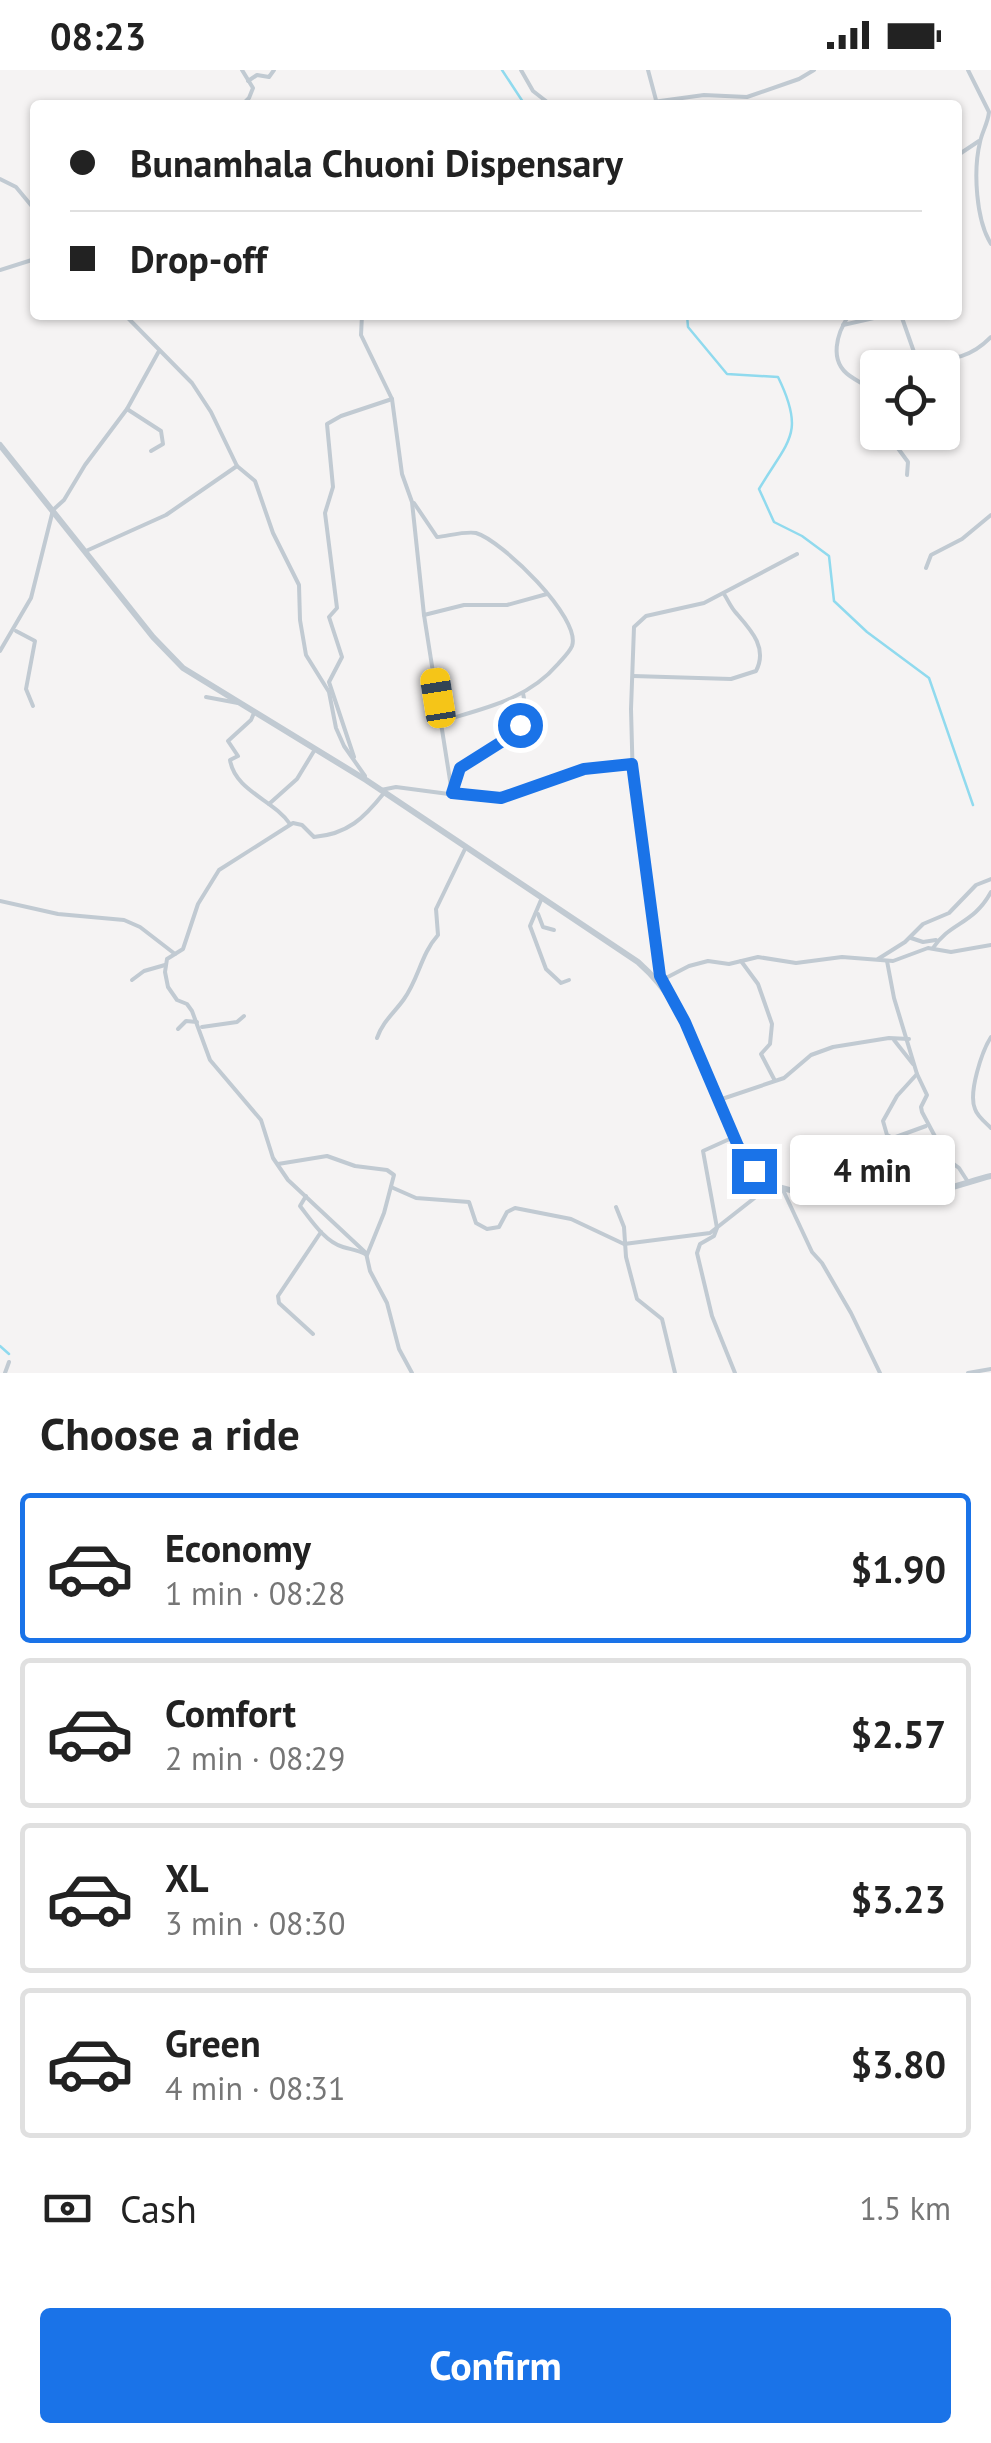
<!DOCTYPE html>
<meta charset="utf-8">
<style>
body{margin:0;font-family:"PT Sans",sans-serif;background:#f6f6f6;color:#222;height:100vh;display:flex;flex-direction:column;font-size:38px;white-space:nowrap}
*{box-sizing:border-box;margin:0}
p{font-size:32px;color:#767676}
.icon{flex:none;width:55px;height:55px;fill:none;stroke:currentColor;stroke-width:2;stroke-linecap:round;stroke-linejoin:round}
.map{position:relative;height:1303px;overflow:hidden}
.side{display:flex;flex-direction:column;background:#fff;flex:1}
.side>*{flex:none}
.banner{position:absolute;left:30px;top:30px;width:932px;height:220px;border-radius:10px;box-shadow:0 2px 8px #0004;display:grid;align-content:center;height:220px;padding:0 40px;background:#fff}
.buttons{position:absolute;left:860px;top:280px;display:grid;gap:20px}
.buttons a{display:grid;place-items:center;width:100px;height:100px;border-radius:10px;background:#fff;box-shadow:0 2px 8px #0004;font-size:50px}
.end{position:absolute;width:45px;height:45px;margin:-22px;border:12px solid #1a73e8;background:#fff;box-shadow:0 0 0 5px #fff}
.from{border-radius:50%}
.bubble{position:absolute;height:70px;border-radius:10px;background:#fff;box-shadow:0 2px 8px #0004;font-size:32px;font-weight:600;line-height:70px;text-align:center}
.car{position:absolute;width:30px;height:60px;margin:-30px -15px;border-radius:12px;box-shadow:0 0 8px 2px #0007;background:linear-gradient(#f5c518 24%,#345 0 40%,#f5c518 0 76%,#345 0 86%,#f5c518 0)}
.banner b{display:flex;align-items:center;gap:35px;height:95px;font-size:38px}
.banner b+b{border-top:2px solid #e0e0e0}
.banner i{width:25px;height:25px;background:#222}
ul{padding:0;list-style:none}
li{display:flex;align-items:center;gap:30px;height:150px;margin:0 20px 15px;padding:0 20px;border:5px solid #e0e0e0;border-radius:10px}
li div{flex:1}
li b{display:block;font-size:38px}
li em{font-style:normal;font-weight:600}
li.current{border-color:#1a73e8}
li>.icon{width:90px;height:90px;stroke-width:1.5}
h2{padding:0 40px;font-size:45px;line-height:120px}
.pay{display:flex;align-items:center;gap:25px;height:110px;padding:0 40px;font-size:38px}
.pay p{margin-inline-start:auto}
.cta{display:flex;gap:20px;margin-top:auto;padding:20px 40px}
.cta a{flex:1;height:115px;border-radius:10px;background:#1a73e8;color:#fff;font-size:40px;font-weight:600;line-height:115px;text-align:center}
.status{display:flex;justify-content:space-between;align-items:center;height:70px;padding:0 50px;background:#fff;direction:ltr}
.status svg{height:28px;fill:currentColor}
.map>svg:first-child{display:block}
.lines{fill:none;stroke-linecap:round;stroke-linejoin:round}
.stream{stroke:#90daee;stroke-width:2.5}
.minor{stroke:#c1cad2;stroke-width:4}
.tertiary{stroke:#c1cad2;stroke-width:6}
.route{stroke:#1a73e8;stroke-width:12}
</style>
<div class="status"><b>08:23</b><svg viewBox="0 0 49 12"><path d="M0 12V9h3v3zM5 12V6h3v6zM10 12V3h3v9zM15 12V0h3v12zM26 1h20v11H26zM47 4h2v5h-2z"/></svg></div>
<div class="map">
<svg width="991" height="1303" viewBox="0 0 991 1303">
<rect width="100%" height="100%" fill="#f5f3f3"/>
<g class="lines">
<g class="stream">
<polyline points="502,0 525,35"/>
<path d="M687,245L688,257L727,304L778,307C806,364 788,370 759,419L774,452L802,466L829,486L834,531L867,562L929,608L973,735"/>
<polyline points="0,1276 9,1284"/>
</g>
<g class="minor">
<polyline points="521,0 533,21 551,35"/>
<polyline points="648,0 656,30"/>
<path d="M968,0L989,42C988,53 982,62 980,72C973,101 976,150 991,174"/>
<polyline points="248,11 257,5 269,7 274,0"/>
<polyline points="242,35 249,28 253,18 242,0"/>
<polyline points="631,35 704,25 747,27 799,9 814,0"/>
<polyline points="958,85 979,71"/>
<polyline points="0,109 16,117 35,140"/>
<polyline points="0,200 35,189"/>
<polyline points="125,245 192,313 211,342 237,396 255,411 273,463 299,515 300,550 306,585 329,622 336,658 344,676 365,706"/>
<polyline points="362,245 361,265 392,329 402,404 412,432 424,545 452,723"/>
<path d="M849,245C837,263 828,291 850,306C864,316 872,315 878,334"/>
<polyline points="901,245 914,282 910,290"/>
<polyline points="843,255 887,245"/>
<path d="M893,298C928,279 955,304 991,267"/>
<polyline points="863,310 878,304"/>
<polyline points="127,339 161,361 163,374 151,381"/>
<polyline points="886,362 908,392 907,405"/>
<path d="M414,433L437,467C448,466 465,461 476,463C501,470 582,548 572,576C569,583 562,589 558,594C527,630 485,638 442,651"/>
<polyline points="86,481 166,445 237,396"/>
<polyline points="926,498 931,485 962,469 991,445"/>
<polyline points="424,545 464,535 507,535 547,524"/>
<polyline points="16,561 35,571 26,619 33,636"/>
<polyline points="0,581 31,528 53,440 64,430 85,395 127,339 159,281"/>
<path d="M633,606L731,609L756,601C768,578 751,560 737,544C731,538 728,530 724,524"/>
<polyline points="206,627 238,633"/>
<path d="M254,643L251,650L228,671L238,686L230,690C235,721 274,730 290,754"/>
<polyline points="354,687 329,612 342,587 329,547 337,538 325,443 333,417 327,354 341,346 392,329"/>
<path d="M452,718C456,711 457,702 462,696C488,671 535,673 523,623"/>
<polyline points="381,720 396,717 494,730 584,699 632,694"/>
<path d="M384,723C364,748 348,764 314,767L302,755L293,753L219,800L198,834L183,879L167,889L165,902L168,917L177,930L187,934L192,941L210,990L261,1050L273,1088L288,1110L366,1183L370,1201L387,1233L399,1279L412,1303"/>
<polyline points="269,734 297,709 314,681"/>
<polyline points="541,830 530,856 546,899 561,913 569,910"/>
<polyline points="0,831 58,844 124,850 140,857 175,884"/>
<polyline points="538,844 543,857 554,860"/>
<polyline points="911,868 923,872 936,870"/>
<path d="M933,878C950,852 973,855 991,822"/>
<polyline points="878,889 905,872 923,854 949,843 976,815 991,809"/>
<polyline points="741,891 758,914 772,954 770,974 761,984 774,1009"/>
<polyline points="887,891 894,928 917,1004 927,1025 921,1037 922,1042 947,1089 959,1098 968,1112"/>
<polyline points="132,910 144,901 165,895"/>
<polyline points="662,910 689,896 708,891 729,894 758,887 796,893 842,887 893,891 928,878 951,882 991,875"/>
<polyline points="662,914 633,714 631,639 634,557 646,546 704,533 797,484"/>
<polyline points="202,957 237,952 244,946"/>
<polyline points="178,959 186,951 197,952"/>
<path d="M991,967C982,981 968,1023 975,1039C977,1046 986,1053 991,1058"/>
<path d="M377,968C383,951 395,942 404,929C419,908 421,884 438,865L436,839L465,779"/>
<polyline points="894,970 913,994"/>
<polyline points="917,1004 897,1026 883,1051 887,1065 893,1068 926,1056"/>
<polyline points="719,1030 784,1008 811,985 833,977 889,968 909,969"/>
<polyline points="734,1067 703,1081 717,1158 714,1166 700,1174 697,1183 712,1246 735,1303"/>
<path d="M278,1094L327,1086L355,1096L387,1100L394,1105L384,1143L367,1185C358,1180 353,1180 343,1177C325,1172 311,1150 300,1136L306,1126"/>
<polyline points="391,1117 416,1128 469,1132 476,1153 487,1159 499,1157 507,1142 515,1138 571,1149 624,1174 710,1163 771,1115"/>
<polyline points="783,1120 812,1182 822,1193 851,1243 880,1303"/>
<polyline points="616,1137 624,1157 626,1187 637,1229 662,1249 675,1303"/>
<polyline points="313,1264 279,1233 278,1226 321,1162"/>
<polyline points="5,1303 9,1292"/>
<polyline points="968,1303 991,1299"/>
</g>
<path class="tertiary" d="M0,375L153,567L183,598L366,710L638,892C673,923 685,953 703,995C718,1030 731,1077 758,1105C787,1134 892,1127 931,1122C951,1119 971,1111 991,1106"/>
</g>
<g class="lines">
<polyline class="route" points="520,655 506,669 460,698 452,723 501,728 584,699 632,694 660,906 685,952 738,1076 754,1101"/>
</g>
</svg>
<div class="buttons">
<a><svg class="icon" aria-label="locate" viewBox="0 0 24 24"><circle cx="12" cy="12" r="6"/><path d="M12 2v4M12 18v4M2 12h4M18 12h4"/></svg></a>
</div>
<i class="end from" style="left:520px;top:655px"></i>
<i class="end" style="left:754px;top:1101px"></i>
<div class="bubble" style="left:790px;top:1065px;width:165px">4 min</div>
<i class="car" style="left:438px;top:628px;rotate:351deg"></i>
<div class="banner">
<b><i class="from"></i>Bunamhala Chuoni Dispensary</b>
<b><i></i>Drop-off</b>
</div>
</div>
<section class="side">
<h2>Choose a ride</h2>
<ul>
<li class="current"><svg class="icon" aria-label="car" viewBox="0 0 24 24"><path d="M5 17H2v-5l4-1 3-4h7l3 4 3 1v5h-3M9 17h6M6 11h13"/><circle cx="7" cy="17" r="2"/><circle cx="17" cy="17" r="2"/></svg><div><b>Economy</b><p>1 min · 08:28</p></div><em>$1.90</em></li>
<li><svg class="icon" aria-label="car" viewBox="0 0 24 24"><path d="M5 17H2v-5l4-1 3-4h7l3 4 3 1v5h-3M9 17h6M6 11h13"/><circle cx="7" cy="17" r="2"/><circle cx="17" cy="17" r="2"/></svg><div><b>Comfort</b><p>2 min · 08:29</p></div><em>$2.57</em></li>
<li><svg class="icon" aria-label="car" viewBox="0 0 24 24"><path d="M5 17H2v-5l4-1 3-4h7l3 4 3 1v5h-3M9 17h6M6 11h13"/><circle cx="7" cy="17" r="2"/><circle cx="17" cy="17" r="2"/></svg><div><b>XL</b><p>3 min · 08:30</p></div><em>$3.23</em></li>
<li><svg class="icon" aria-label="car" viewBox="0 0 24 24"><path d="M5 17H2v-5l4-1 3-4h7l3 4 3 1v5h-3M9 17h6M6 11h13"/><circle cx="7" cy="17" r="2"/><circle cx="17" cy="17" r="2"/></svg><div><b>Green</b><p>4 min · 08:31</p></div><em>$3.80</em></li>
</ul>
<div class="pay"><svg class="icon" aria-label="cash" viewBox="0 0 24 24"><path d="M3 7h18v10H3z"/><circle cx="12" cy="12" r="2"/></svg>Cash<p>1.5 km</p></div>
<div class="cta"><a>Confirm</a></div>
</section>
